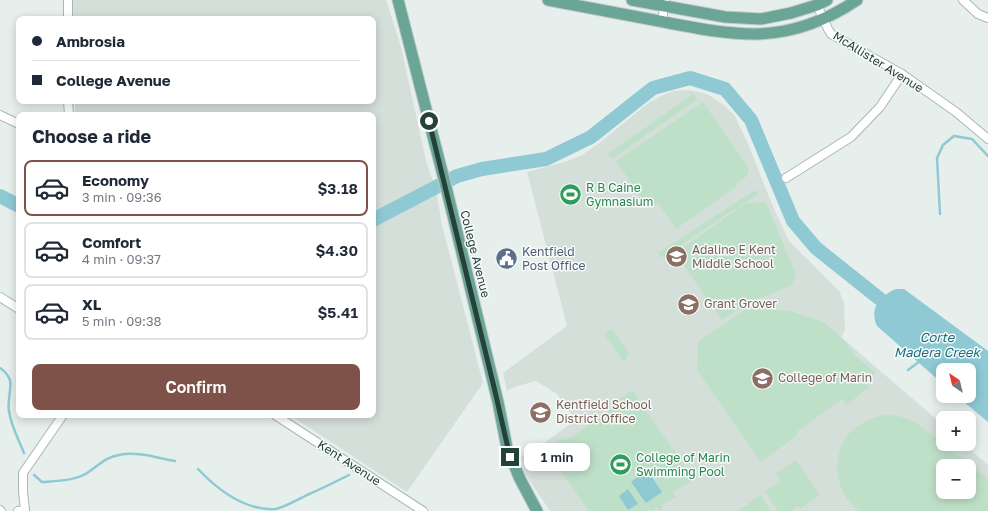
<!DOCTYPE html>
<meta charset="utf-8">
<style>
body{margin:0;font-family:"Golos Text",sans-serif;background:#f2f2f3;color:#1f2937;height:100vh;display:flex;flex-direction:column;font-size:15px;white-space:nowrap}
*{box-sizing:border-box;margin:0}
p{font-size:13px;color:#747a83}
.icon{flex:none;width:22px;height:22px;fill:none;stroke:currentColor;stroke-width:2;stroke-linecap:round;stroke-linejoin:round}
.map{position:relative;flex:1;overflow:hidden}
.side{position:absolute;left:16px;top:112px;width:360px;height:306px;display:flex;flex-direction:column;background:#fff;border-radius:8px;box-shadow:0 2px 10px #0003}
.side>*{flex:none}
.top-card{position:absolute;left:16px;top:16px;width:360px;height:88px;border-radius:8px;box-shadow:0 2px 10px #0003;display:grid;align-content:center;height:88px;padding:0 16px;background:#fff}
.needle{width:26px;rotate:325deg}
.fabs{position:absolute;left:936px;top:363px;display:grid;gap:8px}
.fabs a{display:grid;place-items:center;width:40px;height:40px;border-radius:8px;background:#fff;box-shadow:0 2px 10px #0003;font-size:20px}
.end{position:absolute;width:18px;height:18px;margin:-9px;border:5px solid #24423a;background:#fff;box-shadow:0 0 0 2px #fff}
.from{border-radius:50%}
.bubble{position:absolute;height:28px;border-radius:8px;background:#fff;box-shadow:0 2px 10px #0003;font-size:13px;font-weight:600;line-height:28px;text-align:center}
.top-card b{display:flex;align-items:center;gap:14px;height:38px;font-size:15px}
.top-card b+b{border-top:1px solid #e0e1e3}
.top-card i{width:10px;height:10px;background:#1f2937}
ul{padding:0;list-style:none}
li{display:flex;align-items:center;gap:12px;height:56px;margin:0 8px 6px;padding:0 8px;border:2px solid #e0e1e3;border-radius:8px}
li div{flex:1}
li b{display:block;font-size:15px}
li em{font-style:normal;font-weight:600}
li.on{border-color:#7f5249}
li>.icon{width:36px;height:36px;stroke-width:1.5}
h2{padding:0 16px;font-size:18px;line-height:48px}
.action{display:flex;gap:8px;margin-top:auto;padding:8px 16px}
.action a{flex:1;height:46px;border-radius:8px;background:#7f5249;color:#fff;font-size:16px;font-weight:600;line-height:46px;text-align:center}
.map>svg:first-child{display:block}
.built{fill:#d4dfda;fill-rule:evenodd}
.green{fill:#bfe0c8;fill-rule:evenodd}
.water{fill:#8ec9d4}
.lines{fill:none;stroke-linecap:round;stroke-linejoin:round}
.stream{stroke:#8ec9d4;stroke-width:2.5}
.river{stroke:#8ec9d4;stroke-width:14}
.minor-casing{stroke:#a8b8b2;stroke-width:10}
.major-casing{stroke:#c2cac8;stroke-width:13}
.minor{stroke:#fff;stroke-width:8}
.major{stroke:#6aa596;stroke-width:11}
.route{stroke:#24423a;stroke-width:5}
.labels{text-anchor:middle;stroke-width:3;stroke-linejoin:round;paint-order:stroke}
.street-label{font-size:12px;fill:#24423a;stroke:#f7fbf9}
.leisure-label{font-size:12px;fill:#27864d;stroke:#f7fbf9;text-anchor:start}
.education-label{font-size:12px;fill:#785e54;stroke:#f7fbf9;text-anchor:start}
.service-label{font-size:12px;fill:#4e5e75;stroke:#f7fbf9;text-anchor:start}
.water-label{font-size:13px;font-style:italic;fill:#1c6f80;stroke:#f7fbf9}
</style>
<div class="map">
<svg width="988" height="511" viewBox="0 0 988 511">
<rect width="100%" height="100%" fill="#e6efeb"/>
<g class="built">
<polygon points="73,0 386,0 401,47 426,161 436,190 442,225 483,383 407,492 290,415 373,415 373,115 75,115 75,101 373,101 373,19 73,19"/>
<path d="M687,90L699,92L709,95L724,105L735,116L749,146L773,207L789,241L839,291L844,302L845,330L841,337L943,425V444H964L988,465V511H550L526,475L520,457L536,449L576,420L557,394L536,381L517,386L507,391L503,373L567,326L527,172L565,162L582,155L598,144L647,104L661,96L673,91ZM943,466H969V492H943Z"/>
</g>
<g class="green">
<polygon points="693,94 697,99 612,159 608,154"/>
<polygon points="703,102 749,169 747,176 736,184 737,186 676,229 658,203 649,209 616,161"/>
<polygon points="755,190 758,194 661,258 658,253"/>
<polygon points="766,202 796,275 792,285 746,304 722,320 675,253 746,203"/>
<polygon points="747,308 790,311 822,321 841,337 857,357 876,373 865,381 869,387 847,405 842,399 798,431 795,437 761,462 697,370 698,342"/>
<polygon points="610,330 614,331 628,352 628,356 624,362 604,334"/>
<polygon points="632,390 694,480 673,492 676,497 662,505 663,508 659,511 657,507 652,511 648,509 646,511 589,511 546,450 563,438 566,441 617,405 615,402"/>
<path d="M884,415C898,415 906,417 919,425L988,479V511H859C836,494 830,460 847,436C856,424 870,419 884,415ZM943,466H969V492H943Z"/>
<polygon points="796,460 820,495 800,509 798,506 791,511 778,511 765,492 781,481 776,474"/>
<polygon points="760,495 771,511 738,511"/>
</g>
<g class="water">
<path d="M896,289H904L988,351V422L957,396H969V370H943V384L877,326C869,308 880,296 896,289Z"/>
<polygon points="647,470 662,492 646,503 631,482"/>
<polygon points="628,489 638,504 628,510 619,496"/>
</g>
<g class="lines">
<g class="stream">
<polyline points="940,214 937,158 943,145 954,136 972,139 988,156"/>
<path d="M0,368C5,371 8,375 10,380C12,389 7,401 9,411C11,426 19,440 24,453"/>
<polyline points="908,370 920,361"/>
<path d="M198,469C217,489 245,511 276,509C287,506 297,500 307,495C321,489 335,482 349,475"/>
<path d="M34,475L42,482C56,481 75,481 87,473C100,465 103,458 119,455C137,451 157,458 175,461"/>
</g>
<g class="river">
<polyline points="0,196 19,206"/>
<polyline points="373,220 457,176 482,169 546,159 591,137 653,88 690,78 725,89 751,120 793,221 816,248 895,311"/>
</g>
<defs>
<g id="minor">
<polyline points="68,0 68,19"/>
<polyline points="963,0 978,14 988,18"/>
<polyline points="817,5 828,29 831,34 902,74 956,112 988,139"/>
<polyline points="662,22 665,0"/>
<polyline points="68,101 69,115"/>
<polyline points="0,115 19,124"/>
<polyline points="786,178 851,137 880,107 902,74"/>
<polyline points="0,297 19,309"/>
<polyline points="275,415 423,511"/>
<polyline points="0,510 1,511"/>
<polyline points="18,511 25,510 23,492 23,473 63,415"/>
</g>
<g id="major">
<polyline points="398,0 447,191 498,402 507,448 520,479 537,511"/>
<path d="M548,0C585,7 622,14 659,21C736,36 787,47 857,0"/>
<polyline points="632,0 725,17 761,19 791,13 817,5 827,0"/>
</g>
</defs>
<use href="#minor" class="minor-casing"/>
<use href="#major" class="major-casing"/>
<use href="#minor" class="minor"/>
<use href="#major" class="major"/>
</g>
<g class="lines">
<polyline class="route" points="429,121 494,387 510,457"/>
</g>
<defs>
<symbol id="stadium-disc" viewBox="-11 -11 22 22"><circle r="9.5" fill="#2e9e5b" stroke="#f7fbf9"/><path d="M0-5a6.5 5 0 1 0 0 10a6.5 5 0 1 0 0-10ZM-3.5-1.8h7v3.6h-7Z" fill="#fff"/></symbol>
<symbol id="school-disc" viewBox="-11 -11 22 22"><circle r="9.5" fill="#8d6e63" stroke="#f7fbf9"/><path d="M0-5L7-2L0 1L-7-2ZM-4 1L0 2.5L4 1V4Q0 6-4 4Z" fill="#fff"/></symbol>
<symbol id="civic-disc" viewBox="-11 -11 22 22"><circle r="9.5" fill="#5c6f8a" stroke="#f7fbf9"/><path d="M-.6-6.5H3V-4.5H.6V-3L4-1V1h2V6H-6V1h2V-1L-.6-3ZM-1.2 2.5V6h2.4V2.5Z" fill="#fff"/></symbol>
<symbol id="university-disc" viewBox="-11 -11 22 22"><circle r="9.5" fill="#8d6e63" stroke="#f7fbf9"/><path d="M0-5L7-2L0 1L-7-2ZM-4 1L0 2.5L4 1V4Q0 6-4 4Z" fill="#fff"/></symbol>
</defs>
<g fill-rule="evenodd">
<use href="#stadium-disc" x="558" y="182" width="25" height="25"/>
<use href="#school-disc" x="664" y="244" width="25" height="25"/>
<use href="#civic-disc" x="494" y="246" width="25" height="25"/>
<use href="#school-disc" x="676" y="292" width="25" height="25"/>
<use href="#university-disc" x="750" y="366" width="25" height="25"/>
<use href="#school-disc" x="528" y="400" width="25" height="25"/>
<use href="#stadium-disc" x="608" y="452" width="25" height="25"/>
</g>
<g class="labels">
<g class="street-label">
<text transform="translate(878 62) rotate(32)" y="4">McAllister Avenue</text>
<text transform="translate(475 254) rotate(76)" y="4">College Avenue</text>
<text transform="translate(349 463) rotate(33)" y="4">Kent Avenue</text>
</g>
<g class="leisure-label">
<text x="586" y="192">R B Caine<tspan x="586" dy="14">Gymnasium</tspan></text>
<text x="636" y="462">College of Marin<tspan x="636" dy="14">Swimming Pool</tspan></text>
</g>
<g class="education-label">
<text x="692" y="254">Adaline E Kent<tspan x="692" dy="14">Middle School</tspan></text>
<text x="704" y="308">Grant Grover</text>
<text x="778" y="382">College of Marin</text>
<text x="556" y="409">Kentfield School<tspan x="556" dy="14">District Office</tspan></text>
</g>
<g class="service-label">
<text x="522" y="256">Kentfield<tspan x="522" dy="14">Post Office</tspan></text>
</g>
<g class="water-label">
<text x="937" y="342">Corte<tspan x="937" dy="15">Madera Creek</tspan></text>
</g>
</g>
</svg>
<div class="fabs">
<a><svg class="needle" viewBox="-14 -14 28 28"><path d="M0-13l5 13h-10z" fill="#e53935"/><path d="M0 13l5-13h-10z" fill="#747a83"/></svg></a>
<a>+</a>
<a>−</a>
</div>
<i class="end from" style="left:429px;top:121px"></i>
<i class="end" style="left:510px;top:457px"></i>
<div class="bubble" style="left:524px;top:443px;width:66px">1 min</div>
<div class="top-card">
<b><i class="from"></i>Ambrosia</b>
<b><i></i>College Avenue</b>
</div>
<section class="side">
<h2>Choose a ride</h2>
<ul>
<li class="on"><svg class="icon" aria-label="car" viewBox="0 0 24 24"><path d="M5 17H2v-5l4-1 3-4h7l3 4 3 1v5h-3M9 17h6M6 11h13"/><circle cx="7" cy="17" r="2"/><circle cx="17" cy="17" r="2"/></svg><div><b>Economy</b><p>3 min · 09:36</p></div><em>$3.18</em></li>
<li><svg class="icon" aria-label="car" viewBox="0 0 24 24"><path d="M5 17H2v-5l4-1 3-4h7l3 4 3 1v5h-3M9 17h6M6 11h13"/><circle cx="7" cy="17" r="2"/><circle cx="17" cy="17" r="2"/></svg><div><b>Comfort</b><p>4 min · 09:37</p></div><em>$4.30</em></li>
<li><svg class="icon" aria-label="car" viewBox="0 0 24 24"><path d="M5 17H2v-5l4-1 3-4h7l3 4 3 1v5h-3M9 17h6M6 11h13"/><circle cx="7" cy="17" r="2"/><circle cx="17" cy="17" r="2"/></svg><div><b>XL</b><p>5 min · 09:38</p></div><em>$5.41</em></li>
</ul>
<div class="action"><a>Confirm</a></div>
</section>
</div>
